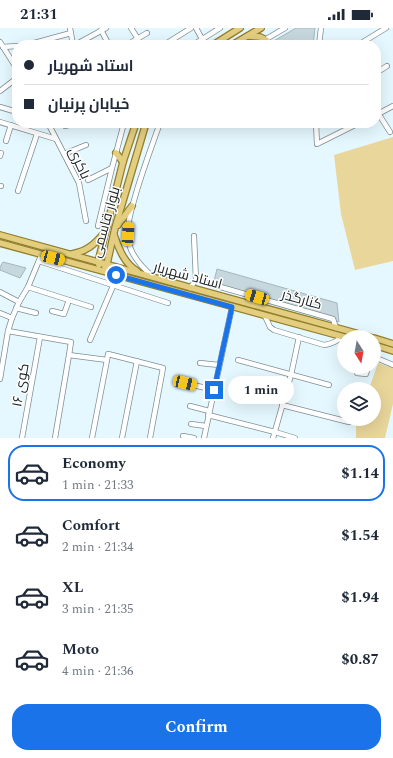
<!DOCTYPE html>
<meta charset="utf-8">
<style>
body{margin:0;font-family:Spectral,Cairo,serif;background:#f6f6f7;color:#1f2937;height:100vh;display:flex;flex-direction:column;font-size:15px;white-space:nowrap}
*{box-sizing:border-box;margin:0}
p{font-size:13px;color:#747a83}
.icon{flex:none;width:22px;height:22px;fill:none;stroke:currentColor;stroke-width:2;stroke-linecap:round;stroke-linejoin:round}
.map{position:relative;height:410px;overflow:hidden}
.details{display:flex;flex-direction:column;background:#fff;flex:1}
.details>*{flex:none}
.top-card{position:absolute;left:12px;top:12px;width:369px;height:88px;border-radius:16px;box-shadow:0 4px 16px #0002;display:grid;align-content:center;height:88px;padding:0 12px;background:#fff}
.needle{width:26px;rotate:169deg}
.tools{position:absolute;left:337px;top:302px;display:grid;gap:8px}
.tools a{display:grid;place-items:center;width:44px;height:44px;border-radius:50%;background:#fff;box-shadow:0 4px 16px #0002;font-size:20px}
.end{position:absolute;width:18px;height:18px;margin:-9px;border:5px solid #1a73e8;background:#fff;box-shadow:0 0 0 2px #fff}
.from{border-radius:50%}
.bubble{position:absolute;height:28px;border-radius:14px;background:#fff;box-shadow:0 4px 16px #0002;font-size:13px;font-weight:700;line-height:28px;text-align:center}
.car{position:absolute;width:12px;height:24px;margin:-12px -6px;border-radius:5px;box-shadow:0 0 3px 1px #0007;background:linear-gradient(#f5c518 24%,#345 0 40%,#f5c518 0 76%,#345 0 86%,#f5c518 0)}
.top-card b{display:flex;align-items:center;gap:14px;height:38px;font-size:15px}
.top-card b+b{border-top:1px solid #e0e1e3}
.top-card i{width:10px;height:10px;background:#1f2937}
ul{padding:7px 0 0;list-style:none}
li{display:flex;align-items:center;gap:12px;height:56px;margin:0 8px 6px;padding:0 4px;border:2px solid transparent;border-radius:16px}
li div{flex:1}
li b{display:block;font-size:15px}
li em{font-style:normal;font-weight:700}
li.current{border-color:#1a73e8}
li>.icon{width:36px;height:36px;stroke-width:1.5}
.button{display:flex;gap:8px;margin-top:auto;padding:8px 12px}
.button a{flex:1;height:46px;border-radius:16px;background:#1a73e8;color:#fff;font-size:16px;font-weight:700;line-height:46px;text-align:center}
.status{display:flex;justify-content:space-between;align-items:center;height:28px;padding:0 20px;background:#fff;direction:ltr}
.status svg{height:11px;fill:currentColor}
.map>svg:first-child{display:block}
.green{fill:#e9d69b}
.building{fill:#c6d8de;stroke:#a5b6bc}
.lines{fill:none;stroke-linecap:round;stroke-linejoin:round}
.minor-casing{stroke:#7e8f95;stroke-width:6}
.major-casing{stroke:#937e2b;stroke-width:8}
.minor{stroke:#fff;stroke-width:4.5}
.major{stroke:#e3ce80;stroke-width:5.5}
.route{stroke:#1a73e8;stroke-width:5}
.labels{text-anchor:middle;stroke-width:3;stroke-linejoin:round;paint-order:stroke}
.street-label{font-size:14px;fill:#21282a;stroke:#fff}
</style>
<div class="status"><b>21:31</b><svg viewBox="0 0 49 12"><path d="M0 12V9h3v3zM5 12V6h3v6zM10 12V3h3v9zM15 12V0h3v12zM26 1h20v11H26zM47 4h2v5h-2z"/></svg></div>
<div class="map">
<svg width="393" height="410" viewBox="0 0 393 410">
<rect width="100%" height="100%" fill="#e6f8ff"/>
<g class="green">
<polygon points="393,109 393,233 355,242 341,186 334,127"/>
<polygon points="378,335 393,340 393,376 385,410 356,410 356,399 354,391 374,391 374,361 369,361"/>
</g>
<g class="building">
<polygon points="296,0 315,0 313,17 267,17"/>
<polygon points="3,234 26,240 20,250 0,242 0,239"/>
<polygon points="217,241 337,275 339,294 213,257"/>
</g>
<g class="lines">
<defs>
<g id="minor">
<polyline points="70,0 73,17"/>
<polyline points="131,0 138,11"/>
<polyline points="196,0 202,11"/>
<polyline points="101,2 109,17"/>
<polyline points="266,12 272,17"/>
<polyline points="0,14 17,41"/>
<polyline points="132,14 147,5"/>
<polyline points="27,17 71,5"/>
<polyline points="75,17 106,0"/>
<polyline points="164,17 191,0"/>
<polyline points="193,17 220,0"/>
<polyline points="256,17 285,0"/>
<polyline points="319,17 321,0"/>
<polyline points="358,17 386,0"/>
<polyline points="3,19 17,18"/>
<polyline points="376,45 387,38"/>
<polyline points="0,63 17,50"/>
<polyline points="0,79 17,84"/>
<polyline points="378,85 390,104"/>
<polyline points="376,87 393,78"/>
<polyline points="0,94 56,111"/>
<polyline points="48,95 79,155 86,193"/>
<polyline points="316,95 317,116 359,95"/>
<polyline points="65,98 76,95"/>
<polyline points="6,113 11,97"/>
<polyline points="64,126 86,117"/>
<polyline points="0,128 1,125"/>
<polyline points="88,152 112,140"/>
<polyline points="0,158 1,158"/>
<polyline points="18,163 37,106"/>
<polyline points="98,198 112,140 124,95"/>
<polyline points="194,208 196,252"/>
<polyline points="39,233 168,275"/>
<path d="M152,248C143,240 134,231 130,219C124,201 132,180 137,162C144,139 152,117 160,95"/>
<polyline points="28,259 91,279"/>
<polyline points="190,260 196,252 333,291 336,300"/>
<polyline points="0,264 19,274"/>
<polyline points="16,280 36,285"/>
<polyline points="52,283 64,286 69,272"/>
<polyline points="0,285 12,290"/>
<path d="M265,288L270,299L274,302L324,317C332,316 336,314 342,309"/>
<polyline points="8,303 71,314 69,327 107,332 108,326 163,340 150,410"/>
<polyline points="90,312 113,258"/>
<polyline points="374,329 393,337"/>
<polyline points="238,332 329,357"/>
<polyline points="200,335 219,337"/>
<polyline points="359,339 357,345 366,346 368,339"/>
<polyline points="0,351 8,303 12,290 19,274 28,259 40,230"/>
<polyline points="185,355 214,362"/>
<polyline points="282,377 349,394"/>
<polyline points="190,378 209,383"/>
<polyline points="208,387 275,404 295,410"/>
<polyline points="191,396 206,398"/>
<polyline points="183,408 194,410"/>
<polyline points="22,410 40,309"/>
<polyline points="55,410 69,327"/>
<polyline points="92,410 107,332"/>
<polyline points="122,410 137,333"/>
<polyline points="204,410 232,279"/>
<polyline points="273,410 291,347 299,309"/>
</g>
<g id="major">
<polyline points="248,8 260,9 266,12"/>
<polyline points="213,17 240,0"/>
<polyline points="232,17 261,0"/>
<polyline points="116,125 123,134"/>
<polyline points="118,197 132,178"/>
<polyline points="0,207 370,309"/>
<path d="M114,207C119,221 124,235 137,243"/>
<polyline points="0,215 344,309"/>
<path d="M72,226C87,223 94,217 104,205"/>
<polyline points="99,237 98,234 123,134 136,95"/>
<polyline points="105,239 107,236 115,200 146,95"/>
<polyline points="374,310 393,316"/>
<polyline points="374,317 393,323"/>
</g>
</defs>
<use href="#minor" class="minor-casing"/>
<use href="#major" class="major-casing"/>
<use href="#minor" class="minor"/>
<use href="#major" class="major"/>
</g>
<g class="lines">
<polyline class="route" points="116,247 232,279 214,362"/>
</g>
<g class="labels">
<g class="street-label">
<text transform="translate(80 135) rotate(65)" y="5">باکری</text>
<text transform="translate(105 194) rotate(-74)" y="5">بلوار قاسمی</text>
<text transform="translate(188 247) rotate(15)" y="5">استاد شهریار</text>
<text transform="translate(302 271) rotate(16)" y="5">کنارگذر</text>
<text transform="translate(20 357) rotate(-80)" y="5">کوی ۱۶</text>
</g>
</g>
</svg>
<div class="tools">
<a><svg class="needle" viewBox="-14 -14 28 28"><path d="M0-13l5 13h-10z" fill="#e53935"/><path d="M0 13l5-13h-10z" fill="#747a83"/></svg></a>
<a><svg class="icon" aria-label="layers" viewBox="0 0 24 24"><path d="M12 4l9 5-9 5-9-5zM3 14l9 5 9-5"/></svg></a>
</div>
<i class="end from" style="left:116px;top:247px"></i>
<i class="end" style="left:214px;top:362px"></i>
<div class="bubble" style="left:228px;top:348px;width:66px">1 min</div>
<i class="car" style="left:128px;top:206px;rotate:3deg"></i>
<i class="car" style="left:53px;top:230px;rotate:105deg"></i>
<i class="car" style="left:257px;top:269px;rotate:286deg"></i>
<i class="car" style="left:185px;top:355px;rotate:103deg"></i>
<div class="top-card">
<b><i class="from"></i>استاد شهریار</b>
<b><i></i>خیابان پرنیان</b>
</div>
</div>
<section class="details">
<ul>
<li class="current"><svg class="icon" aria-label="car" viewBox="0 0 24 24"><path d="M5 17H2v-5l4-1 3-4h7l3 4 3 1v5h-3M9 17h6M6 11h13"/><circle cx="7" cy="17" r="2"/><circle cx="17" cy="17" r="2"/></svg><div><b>Economy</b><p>1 min · 21:33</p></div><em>$1.14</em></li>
<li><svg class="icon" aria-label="car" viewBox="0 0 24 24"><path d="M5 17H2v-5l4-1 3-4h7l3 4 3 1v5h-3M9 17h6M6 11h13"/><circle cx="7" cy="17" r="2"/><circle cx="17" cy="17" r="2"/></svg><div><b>Comfort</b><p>2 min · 21:34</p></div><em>$1.54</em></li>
<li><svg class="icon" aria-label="car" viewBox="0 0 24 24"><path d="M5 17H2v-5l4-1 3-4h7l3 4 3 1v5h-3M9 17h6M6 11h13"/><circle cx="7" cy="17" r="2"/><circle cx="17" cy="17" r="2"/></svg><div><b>XL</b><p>3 min · 21:35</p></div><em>$1.94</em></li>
<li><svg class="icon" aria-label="car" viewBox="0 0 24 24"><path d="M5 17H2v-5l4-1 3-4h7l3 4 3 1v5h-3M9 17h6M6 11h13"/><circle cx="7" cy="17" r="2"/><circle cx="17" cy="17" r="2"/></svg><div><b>Moto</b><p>4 min · 21:36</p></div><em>$0.87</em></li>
</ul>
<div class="button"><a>Confirm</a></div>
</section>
